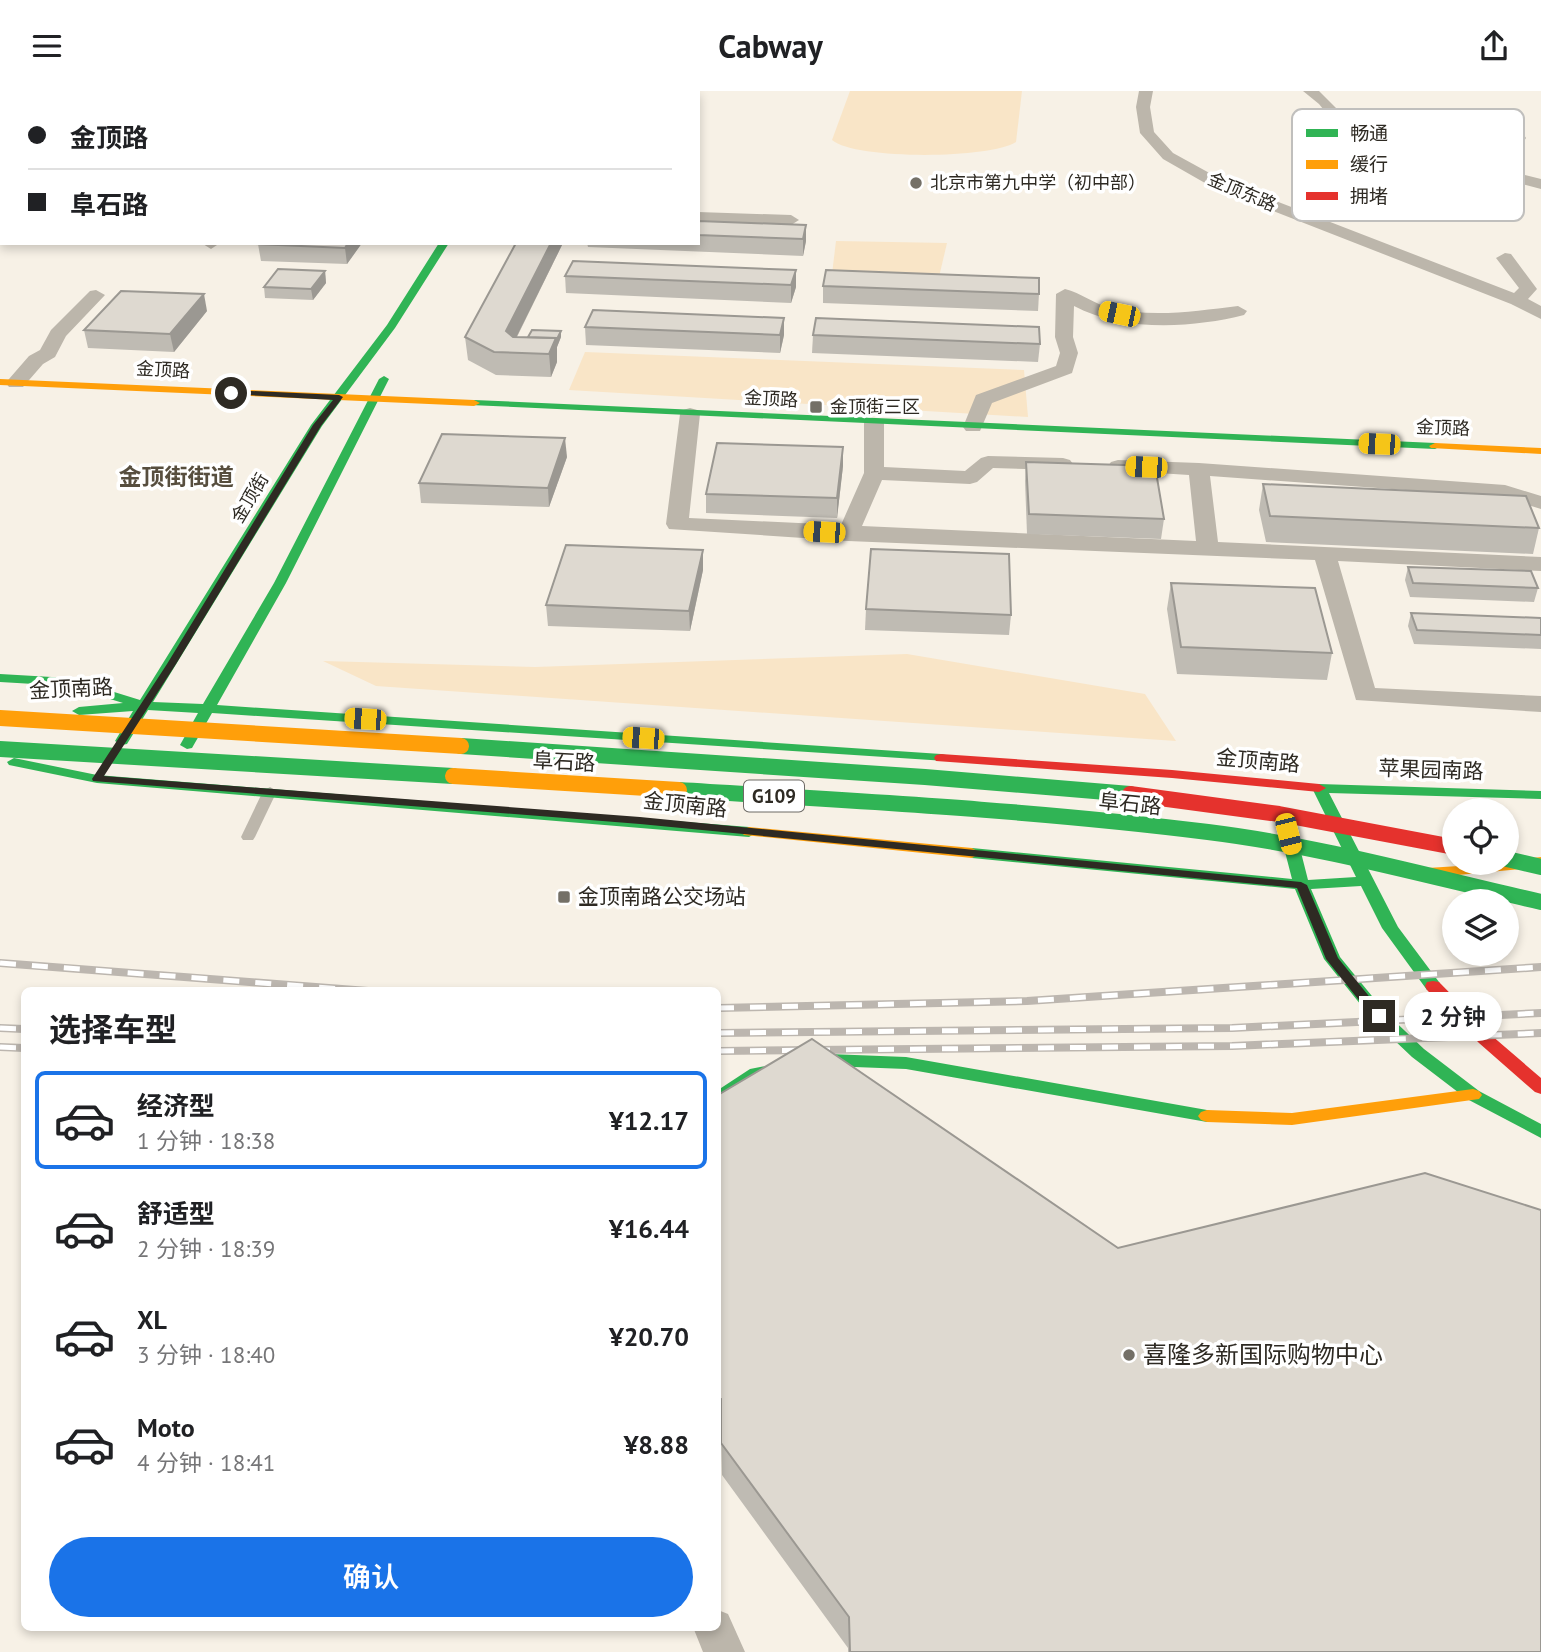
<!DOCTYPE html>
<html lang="zh">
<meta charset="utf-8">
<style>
body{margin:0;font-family:"PT Sans","Noto Sans SC",sans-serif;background:#f6f6f6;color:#202124;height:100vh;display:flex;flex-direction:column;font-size:26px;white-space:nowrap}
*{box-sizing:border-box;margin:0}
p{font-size:23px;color:#757577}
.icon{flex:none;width:38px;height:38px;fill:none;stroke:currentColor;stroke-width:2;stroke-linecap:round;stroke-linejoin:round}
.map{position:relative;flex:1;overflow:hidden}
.sheet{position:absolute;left:21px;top:896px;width:700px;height:644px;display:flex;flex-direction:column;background:#fff;border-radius:10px;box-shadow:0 4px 10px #0003}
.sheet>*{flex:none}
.top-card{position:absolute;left:0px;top:0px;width:700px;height:154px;box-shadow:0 4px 10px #0003;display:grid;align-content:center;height:154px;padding:0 28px;background:#fff}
.tools{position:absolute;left:1442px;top:707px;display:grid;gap:14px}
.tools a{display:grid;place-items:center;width:77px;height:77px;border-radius:50%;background:#fff;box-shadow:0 4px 10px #0003;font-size:35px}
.end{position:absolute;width:32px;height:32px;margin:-16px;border:9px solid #2e2a23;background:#fff;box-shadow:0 0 0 4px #fff}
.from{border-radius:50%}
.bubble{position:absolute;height:49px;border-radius:24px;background:#fff;box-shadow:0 4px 10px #0003;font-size:23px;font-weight:600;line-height:49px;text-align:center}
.car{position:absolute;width:21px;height:42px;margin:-21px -10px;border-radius:9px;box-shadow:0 0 5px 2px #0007;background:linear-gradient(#f5c518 24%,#345 0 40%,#f5c518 0 76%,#345 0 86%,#f5c518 0)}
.top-card b{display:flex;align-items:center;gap:24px;height:66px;font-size:26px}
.top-card b+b{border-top:2px solid #e0e0e0}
.top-card i{width:18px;height:18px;background:#202124}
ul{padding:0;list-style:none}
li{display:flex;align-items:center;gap:21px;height:98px;margin:0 14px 10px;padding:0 14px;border:4px solid transparent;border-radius:10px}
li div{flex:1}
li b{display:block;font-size:26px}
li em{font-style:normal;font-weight:600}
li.on{border-color:#1a73e8}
li>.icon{width:63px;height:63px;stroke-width:1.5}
h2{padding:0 28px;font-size:32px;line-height:84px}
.cta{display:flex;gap:14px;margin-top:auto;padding:14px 28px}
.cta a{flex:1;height:80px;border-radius:42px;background:#1a73e8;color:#fff;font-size:28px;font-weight:600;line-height:80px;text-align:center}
header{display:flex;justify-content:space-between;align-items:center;height:91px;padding:0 28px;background:#fff;font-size:32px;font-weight:600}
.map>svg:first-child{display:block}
.green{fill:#f9e5c7}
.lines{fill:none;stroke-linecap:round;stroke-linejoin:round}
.lane{fill:#bcb6ab;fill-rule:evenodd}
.street{fill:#bcb6ab;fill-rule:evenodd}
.fast{fill:#30b455;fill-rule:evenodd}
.slow{fill:#ff9f0a;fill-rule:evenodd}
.jam{fill:#e5322d;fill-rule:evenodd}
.rail-casing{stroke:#bcb6af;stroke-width:8}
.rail{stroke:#fff;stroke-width:5;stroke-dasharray:16;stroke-linecap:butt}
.fast-bridge{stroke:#30b455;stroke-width:16}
.slow-bridge{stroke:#ff9f0a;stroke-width:16}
.jam-bridge{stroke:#e5322d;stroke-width:16}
.wall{fill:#bfbbb3}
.shaded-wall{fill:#9b9892}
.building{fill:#ded9d0;stroke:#9b9892;stroke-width:2}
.route{fill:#2e2a23}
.poi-dot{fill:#747067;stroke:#fff;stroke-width:2.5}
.labels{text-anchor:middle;stroke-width:7;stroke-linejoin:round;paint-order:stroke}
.far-poi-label{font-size:18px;fill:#2e2a23;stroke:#fff;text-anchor:start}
.far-street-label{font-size:18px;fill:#2e2a23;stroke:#fff}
.shield{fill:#fff;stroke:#6d6a65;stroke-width:2}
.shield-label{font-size:19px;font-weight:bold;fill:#2e2a23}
.street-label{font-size:21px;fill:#2e2a23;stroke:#fff}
.poi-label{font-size:21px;fill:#2e2a23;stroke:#fff;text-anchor:start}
.far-district-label{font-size:23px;font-weight:bold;fill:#574e3e;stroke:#fff}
.near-poi-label{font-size:24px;fill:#2e2a23;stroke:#fff;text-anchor:start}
.key{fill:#fff;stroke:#c0bfbd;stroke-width:2}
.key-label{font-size:19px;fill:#2e2a23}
</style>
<header><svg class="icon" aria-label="menu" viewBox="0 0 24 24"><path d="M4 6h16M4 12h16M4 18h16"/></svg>Cabway<svg class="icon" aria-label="share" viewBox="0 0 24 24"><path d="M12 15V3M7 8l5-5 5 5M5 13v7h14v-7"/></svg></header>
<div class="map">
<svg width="1541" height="1561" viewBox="0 0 1541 1561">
<rect width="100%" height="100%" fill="#f7f1e6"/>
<g class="green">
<path d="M850,0H1022L1016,51C990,68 855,69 832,49Z"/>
<polygon points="836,150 947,152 939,186 832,183"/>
<polygon points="585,261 1024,279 1028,326 569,299"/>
<polygon points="907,563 1145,603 1176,650 376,595 323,570 535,576"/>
</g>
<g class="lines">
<polygon class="lane" points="270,696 277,700 255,746 253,749 243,749 241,746 263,700"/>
<g class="street">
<polygon points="1139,0 1153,0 1150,16 1154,41 1173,62 1224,90 1514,202 1519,197 1496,167 1505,162 1511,163 1537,198 1528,208 1541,215 1541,228 1511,213 1212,96 1163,68 1140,42 1136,16"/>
<polygon points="1303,0 1319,0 1342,23 1417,43 1524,44 1526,47 1524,50 1519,51 1434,52 1454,66 1541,88 1541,98 1444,72 1412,51 1332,29 1319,13"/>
<polygon points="698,121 791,124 799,129 791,134 698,131"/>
<polygon points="220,152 211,158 203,153 203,152"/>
<path d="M1065,198C1081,202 1094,213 1111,217C1152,227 1197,220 1238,215L1247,220L1244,224C1193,237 1122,241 1074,215L1073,246L1078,262L1072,282L992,312L980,340H966L963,336L976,304L1056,275L1060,262L1055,246L1056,203Z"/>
<polygon points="96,199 105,204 66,245 55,266 43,273 23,296 9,296 6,292 9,288 29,265 40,259 51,239 90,200"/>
<polygon points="690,317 697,319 700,323 689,427 841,434 864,382 864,332 867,328 881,328 884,332 884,376 965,380 981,367 988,365 1063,367 1070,369 1073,373 1070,377 1063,379 993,377 977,391 970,393 882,389 862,435 1196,450 1189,384 1111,379 1108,375 1111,371 1118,369 1199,372 1505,394 1541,405 1541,418 1503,406 1210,385 1218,451 1541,466 1541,480 1338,470 1375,597 1541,605 1541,621 1356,609 1315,469 848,450 669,438 666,433 680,323 683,319"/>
<polygon points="718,1519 728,1523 745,1561 703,1561 693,1536 718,1536"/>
</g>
<g class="fast">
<polygon points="538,0 546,0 537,2"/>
<rect x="0" y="77" width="2" height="6"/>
<polygon points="439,152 449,152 395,237 322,335 153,611 203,613 274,492 379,288 384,285 389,288 286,492 217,614 941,663 946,664 948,667 946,670 212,622 192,657 187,658 180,654 198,622 148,619 127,653 122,654 115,650 133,620 79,624 72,620 79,616 123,612 68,595 0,591 0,583 69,587 140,609 311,334 387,234"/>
<polygon points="474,309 1435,352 1441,355 1435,358 470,314 468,312"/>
<polygon points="14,667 97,684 749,736 757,741 749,746 97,692 9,674 7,671"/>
<polygon points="1319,693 1541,700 1541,708 1329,702 1398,836 1439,891 1441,895 1439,899 1427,899 1382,837 1361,795 1311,798 1340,866 1385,921 1424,958 1479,1000 1541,1033 1541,1047 1467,1008 1412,966 1373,929 1324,868 1295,798 972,767 964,762 972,757 1292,788 1276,726 1284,721 1292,726 1308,789 1356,786 1312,697"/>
<polygon points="829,963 906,966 1207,1019 1213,1021 1216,1025 1213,1029 1207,1031 906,978 829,975 761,987 724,1011 718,1013 718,999 750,978"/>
</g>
<g class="slow">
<polygon points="0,288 474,309 480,312 474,315 0,294"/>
<polygon points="1435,352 1541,357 1541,363 1431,357 1429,355"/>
<polygon points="749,736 972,757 980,762 972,767 744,744 741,741 744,738"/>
<polygon points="1541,766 1541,776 1427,787 1419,782 1427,777 1507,772 1507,770"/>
<polygon points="1473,998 1479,1000 1482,1004 1479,1008 1292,1034 1207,1031 1201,1029 1198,1025 1201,1021 1207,1019 1292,1022"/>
</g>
<g class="jam">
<polygon points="941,663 1172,679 1319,693 1326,697 1319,701 1172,687 936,670 934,667 936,664"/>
<polygon points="1433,890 1439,891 1491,944 1541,987 1541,1003 1535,1001 1479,952 1427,899 1425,895 1427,891"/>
</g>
<defs>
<g id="rail">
<polyline points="0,872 368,900"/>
<polyline points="718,917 1027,910 1541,876"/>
<polyline points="0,937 24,938"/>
<polyline points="718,942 1232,937 1541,922"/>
<polyline points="0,956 24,957"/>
<polyline points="718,960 1232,955 1541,942"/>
</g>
</defs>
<use href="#rail" class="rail-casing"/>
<use href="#rail" class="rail"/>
<g class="fast-bridge">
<polyline points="461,655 925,686 1130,703"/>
<polyline points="0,658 453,685"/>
<path d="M679,699C855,710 1033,719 1208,741C1321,755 1431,786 1541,811"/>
<polyline points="1507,768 1541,776"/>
</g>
<g class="slow-bridge">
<polyline points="0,627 461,655"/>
<polyline points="453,685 679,699"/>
</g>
<polyline class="jam-bridge" points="1130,703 1279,723 1454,756"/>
</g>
<g class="wall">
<polygon points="698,130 806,134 806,150 803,165 588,156 587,152 698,152"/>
<polygon points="362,152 347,173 261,170 258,153"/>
<polygon points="516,152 563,152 517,246 561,246 557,256 557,271 551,286 496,284 468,269 465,246"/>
<polygon points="796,179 796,196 791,212 566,202 565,185"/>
<polygon points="325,180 326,192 313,209 265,207 264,196"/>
<polygon points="823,195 1039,203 1038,220 823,212"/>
<polygon points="207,220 174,261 88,257 84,239"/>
<polygon points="585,236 784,244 780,262 586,254"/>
<polygon points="813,244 1040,253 1038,271 812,262"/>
<polygon points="843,356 843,375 837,427 706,422 706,403"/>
<polygon points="567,366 549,416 421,412 419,392"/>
<polygon points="1026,371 1164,428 1161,448 1027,443 1025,390"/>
<polygon points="1263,393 1539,437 1533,463 1266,451 1259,419"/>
<polygon points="1408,476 1538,497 1534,511 1410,506 1405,489"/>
<polygon points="703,479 690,540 548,535 546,514"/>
<polygon points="1171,492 1332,562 1327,589 1177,583 1167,518"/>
<polygon points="866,518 1011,524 1009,544 865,539"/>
<polygon points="1411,522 1541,527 1541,558 1414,553 1408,535"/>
<polygon points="718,1004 1541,1561 848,1561 848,1557 722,1384 721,1340 718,1339"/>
</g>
<g class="shaded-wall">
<polygon points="806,134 806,150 803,165 803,148"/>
<polygon points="348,152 362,152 347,173 345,157"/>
<polygon points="551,152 563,152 509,261 506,240"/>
<polygon points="796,179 796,196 791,212 791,194"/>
<polygon points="325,180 326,192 313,209 311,198"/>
<polygon points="204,203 207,220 174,261 170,243"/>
<polygon points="784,227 784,244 780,262 780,244"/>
<polygon points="561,240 561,246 557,256 557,271 551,286 549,263 556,247"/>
<polygon points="565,347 567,366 549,416 548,397"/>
<polygon points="843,356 843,375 837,427 837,407"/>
<polygon points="703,459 703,479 690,540 689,520"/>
</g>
<g class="building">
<polygon points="698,130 806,134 803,148 698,144"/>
<polygon points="259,152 348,152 345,157 258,153"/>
<polygon points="516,152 551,152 506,240 513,246 556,247 549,263 494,261 465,246"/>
<polygon points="573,170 796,179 791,194 565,185"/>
<polygon points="278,178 325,180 311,198 264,196"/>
<polygon points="826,179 1039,187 1039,203 823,195"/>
<polygon points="121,200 204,203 170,243 84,239"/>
<polygon points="593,219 784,227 780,244 585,236"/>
<polygon points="816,227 1039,236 1040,253 813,244"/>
<polygon points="532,239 561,240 556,250 556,247 528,246"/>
<polygon points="442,343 565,347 548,397 419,392"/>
<polygon points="717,352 843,356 837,407 706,403"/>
<polygon points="1026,371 1155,375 1164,428 1029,423"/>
<polygon points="1263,393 1526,405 1539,437 1270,425"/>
<polygon points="566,454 703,459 689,520 546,514"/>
<polygon points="871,458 1009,463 1011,524 866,518"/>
<polygon points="1408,476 1531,480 1538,497 1413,492"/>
<polygon points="1171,492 1315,497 1332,562 1181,556"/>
<polygon points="1411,522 1541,527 1541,544 1417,539"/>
<polygon points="812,948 1118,1157 1425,1082 1541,1119 1541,1561 850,1561 849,1526 721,1352 721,1308 718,1307 718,1004"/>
</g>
<polygon class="route" points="231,299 339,304 343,306 321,335 176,573 104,685 640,726 1301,791 1307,794 1338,867 1385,925 1383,928 1374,928 1326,868 1297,797 640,733 93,690 92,688 167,573 313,334 333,309 229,303"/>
<g class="poi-dot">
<circle cx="916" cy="92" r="7"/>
<rect x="809" y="309" width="14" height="14" rx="3.5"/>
<rect x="557" y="799" width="14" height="14" rx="3.5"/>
<circle cx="1129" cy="1264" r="7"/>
</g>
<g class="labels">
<g class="far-poi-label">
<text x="930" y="98">北京市第九中学（初中部）</text>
<text x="830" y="322">金顶街三区</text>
</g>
<g class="far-street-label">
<text transform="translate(1242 101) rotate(23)" y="6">金顶东路</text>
<text transform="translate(163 279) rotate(3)" y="6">金顶路</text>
<text transform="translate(771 308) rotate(3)" y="6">金顶路</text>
<text transform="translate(1443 337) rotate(2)" y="6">金顶路</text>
<text transform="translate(250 407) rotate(-59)" y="6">金顶街</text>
</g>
<rect class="shield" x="744" y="689.5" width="60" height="31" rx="5"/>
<g class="shield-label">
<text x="774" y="712">G109</text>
</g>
<g class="street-label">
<text transform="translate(71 598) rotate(-3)" y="7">金顶南路</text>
<text transform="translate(1258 670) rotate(5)" y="7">金顶南路</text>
<text transform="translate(564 671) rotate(3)" y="7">阜石路</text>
<text transform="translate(1431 679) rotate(2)" y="7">苹果园南路</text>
<text transform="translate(1130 713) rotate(6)" y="7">阜石路</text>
<text transform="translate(685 714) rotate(6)" y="7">金顶南路</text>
</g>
<g class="poi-label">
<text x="578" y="813">金顶南路公交场站</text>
</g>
<g class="far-district-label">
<text x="176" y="394">金顶街街道</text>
</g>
<g class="near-poi-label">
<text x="1143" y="1272">喜隆多新国际购物中心</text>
</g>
</g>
<rect x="1292" y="18" width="232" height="112" rx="10" class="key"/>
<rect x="1306" y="38" width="32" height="8" fill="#30b455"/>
<rect x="1306" y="69" width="32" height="9" fill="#ff9f0a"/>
<rect x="1306" y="101" width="32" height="8" fill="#e5322d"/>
<g class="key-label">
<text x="1350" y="49">畅通</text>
<text x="1350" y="80">缓行</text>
<text x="1350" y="112">拥堵</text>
</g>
</svg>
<div class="tools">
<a><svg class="icon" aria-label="locate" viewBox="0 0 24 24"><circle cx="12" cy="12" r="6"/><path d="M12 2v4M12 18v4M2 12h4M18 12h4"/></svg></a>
<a><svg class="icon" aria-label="layers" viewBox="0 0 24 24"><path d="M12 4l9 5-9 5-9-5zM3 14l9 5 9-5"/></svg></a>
</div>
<i class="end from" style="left:231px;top:302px"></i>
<i class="end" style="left:1379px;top:925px"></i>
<div class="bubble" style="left:1404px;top:901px;width:98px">2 分钟</div>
<i class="car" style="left:1119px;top:223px;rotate:282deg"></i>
<i class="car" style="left:1379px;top:353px;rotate:272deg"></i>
<i class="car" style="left:1146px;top:376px;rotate:272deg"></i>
<i class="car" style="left:824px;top:441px;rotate:273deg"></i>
<i class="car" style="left:365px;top:628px;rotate:274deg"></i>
<i class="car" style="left:643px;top:647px;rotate:274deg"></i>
<i class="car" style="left:1288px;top:743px;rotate:166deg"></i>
<div class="top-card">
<b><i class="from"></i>金顶路</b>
<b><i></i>阜石路</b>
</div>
<section class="sheet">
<h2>选择车型</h2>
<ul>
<li class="on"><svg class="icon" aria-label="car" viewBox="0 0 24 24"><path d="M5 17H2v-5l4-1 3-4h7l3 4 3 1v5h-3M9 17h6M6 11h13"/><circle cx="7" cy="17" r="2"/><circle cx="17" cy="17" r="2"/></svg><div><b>经济型</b><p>1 分钟 · 18:38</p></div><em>¥12.17</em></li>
<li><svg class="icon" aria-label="car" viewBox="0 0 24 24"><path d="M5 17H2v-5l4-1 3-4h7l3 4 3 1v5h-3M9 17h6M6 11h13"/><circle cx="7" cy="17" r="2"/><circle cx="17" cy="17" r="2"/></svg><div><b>舒适型</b><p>2 分钟 · 18:39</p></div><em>¥16.44</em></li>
<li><svg class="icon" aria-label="car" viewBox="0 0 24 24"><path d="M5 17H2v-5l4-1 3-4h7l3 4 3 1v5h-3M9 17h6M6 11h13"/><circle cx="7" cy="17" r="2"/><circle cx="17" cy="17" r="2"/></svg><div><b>XL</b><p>3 分钟 · 18:40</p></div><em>¥20.70</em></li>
<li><svg class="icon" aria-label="car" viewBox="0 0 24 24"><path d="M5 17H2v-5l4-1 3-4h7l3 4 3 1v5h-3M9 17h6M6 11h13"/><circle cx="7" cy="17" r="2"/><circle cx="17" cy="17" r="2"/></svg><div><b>Moto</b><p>4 分钟 · 18:41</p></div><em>¥8.88</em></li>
</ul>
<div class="cta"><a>确认</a></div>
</section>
</div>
